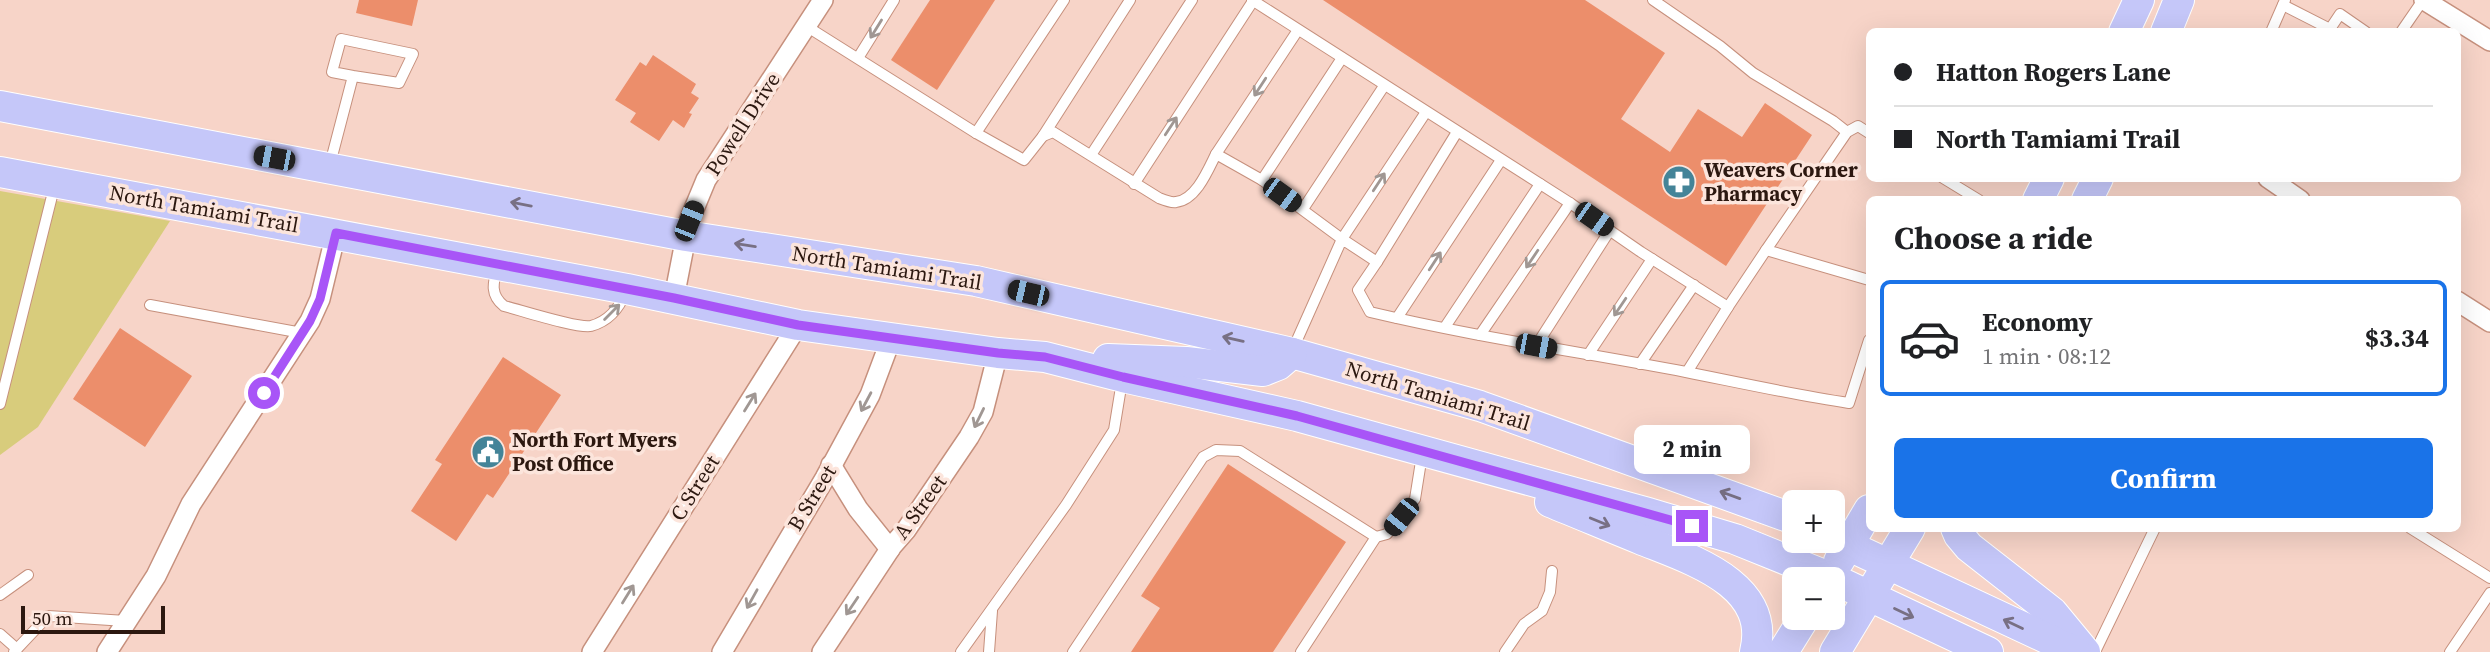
<!DOCTYPE html>
<meta charset="utf-8">
<style>
body{margin:0;font-family:"Source Serif 4",serif;background:#f2f2f2;color:#202124;height:100vh;display:flex;flex-direction:column;font-size:26px;white-space:nowrap}
*{box-sizing:border-box;margin:0}
p{font-size:23px;color:#757577}
.icon{flex:none;width:38px;height:38px;fill:none;stroke:currentColor;stroke-width:2;stroke-linecap:round;stroke-linejoin:round}
.map{position:relative;flex:1;overflow:hidden}
.side{position:absolute;left:1866px;top:196px;width:595px;height:336px;display:flex;flex-direction:column;background:#fff;border-radius:10px;box-shadow:0 7px 28px #0002}
.side>*{flex:none}
.banner{position:absolute;left:1866px;top:28px;width:595px;height:154px;border-radius:10px;box-shadow:0 7px 28px #0002;display:grid;align-content:center;height:154px;padding:0 28px;background:#fff}
.buttons{position:absolute;left:1782px;top:490px;display:grid;gap:14px}
.buttons a{display:grid;place-items:center;width:63px;height:63px;border-radius:10px;background:#fff;box-shadow:0 7px 28px #0002;font-size:35px}
.scale{position:absolute;left:21px;bottom:18px;width:144px;box-sizing:border-box;padding-left:7px;border:4px solid #2c1810;border-top:0;font-size:19px;line-height:24px;white-space:nowrap;color:#2c1810;-webkit-text-stroke:5px #fce5dc;paint-order:stroke}
.end{position:absolute;width:32px;height:32px;margin:-16px;border:9px solid #a855f7;background:#fff;box-shadow:0 0 0 4px #fff}
.from{border-radius:50%}
.bubble{position:absolute;height:49px;border-radius:10px;background:#fff;box-shadow:0 7px 28px #0002;font-size:23px;font-weight:700;line-height:49px;text-align:center}
.car{position:absolute;width:21px;height:42px;margin:-21px -10px;border-radius:9px;box-shadow:0 0 5px 2px #0007;background:linear-gradient(#222 24%,#8ab4d8 0 40%,#222 0 76%,#8ab4d8 0 86%,#222 0)}
.banner b{display:flex;align-items:center;gap:24px;height:66px;font-size:26px}
.banner b+b{border-top:2px solid #e0e0e0}
.banner i{width:18px;height:18px;background:#202124}
ul{padding:0;list-style:none}
li{display:flex;align-items:center;gap:21px;height:116px;margin:0 14px 10px;padding:0 14px;border:4px solid transparent;border-radius:10px}
li div{flex:1}
li b{display:block;font-size:26px}
li em{font-style:normal;font-weight:700}
li.active{border-color:#1a73e8}
li>.icon{width:63px;height:63px;stroke-width:1.5}
h2{padding:0 28px;font-size:32px;line-height:84px}
.button{display:flex;gap:14px;margin-top:auto;padding:14px 28px}
.button a{flex:1;height:80px;border-radius:10px;background:#1a73e8;color:#fff;font-size:28px;font-weight:700;line-height:80px;text-align:center}
.map>svg:first-child{display:block}
.green{fill:#d8cc7c}
.building{fill:#ec8e6b}
.lines{fill:none;stroke-linecap:round;stroke-linejoin:round}
.lane-casing{stroke:#c6907d;stroke-width:12}
.street-casing{stroke:#c6907d;stroke-width:22}
.primary-casing{stroke:#fff;stroke-width:32}
.lane{stroke:#fff;stroke-width:10}
.street{stroke:#fff;stroke-width:19}
.primary{stroke:#c5c7f9;stroke-width:30}
.oneway{stroke:#a09793}
.oneway2{stroke:#787084}
.route{stroke:#a855f7;stroke-width:9}
.labels{text-anchor:middle;stroke-width:7;stroke-linejoin:round;paint-order:stroke}
.street-label{font-size:21px;fill:#2c1810;stroke:#fce5dc}
.poi-label{font-size:21px;font-weight:bold;fill:#2c1810;stroke:#fce5dc;text-anchor:start}
</style>
<div class="map">
<svg width="2490" height="652" viewBox="0 0 2490 652">
<rect width="100%" height="100%" fill="#f7d4c8"/>
<polygon class="green" points="0,191 170,221 38,427 0,455"/>
<g class="building">
<polygon points="359,0 418,0 412,26 356,13"/>
<polygon points="930,0 995,0 937,90 891,60"/>
<polygon points="1323,0 1585,0 1665,53 1621,119 1670,152 1698,109 1742,137 1765,103 1812,135 1726,266"/>
<polygon points="653,55 696,84 691,93 699,98 689,113 692,114 684,128 673,120 659,141 630,122 636,113 615,100 640,62 646,66"/>
<polygon points="120,328 192,376 145,447 73,399"/>
<polygon points="503,357 561,395 493,498 487,494 456,541 411,511 442,464 435,460"/>
<polygon points="1228,464 1346,542 1273,652 1131,652 1160,608 1141,596"/>
</g>
<g class="lines">
<defs>
<g id="lane">
<polyline points="1252,0 1570,203 1641,252 1728,307 1687,372"/>
<polyline points="1653,0 1720,46 1753,73 1833,121 1847,132"/>
<polyline points="2283,5 2330,29"/>
<path d="M806,26L976,133L1024,160L1043,136L1053,132L1159,198C1164,200 1171,203 1176,202C1196,200 1208,170 1216,154L1262,180L1342,239L1426,112"/>
<polyline points="2271,32 2285,0"/>
<polyline points="2328,32 2340,14 2366,32"/>
<polyline points="2401,32 2423,0"/>
<polyline points="858,58 894,0"/>
<polyline points="976,133 1064,0"/>
<polyline points="1869,133 1858,126 1847,132 1766,250 1869,280"/>
<polyline points="1043,136 1130,0"/>
<polyline points="1216,154 1298,30"/>
<polyline points="1091,155 1192,0"/>
<polyline points="330,164 353,76 399,83 413,54 341,39 332,72 353,76"/>
<polyline points="1943,178 1979,200"/>
<polyline points="1262,180 1342,58"/>
<polyline points="1134,184 1253,1"/>
<polyline points="1303,209 1384,86"/>
<polyline points="1377,262 1457,132"/>
<path d="M497,268C493,283 490,295 504,306C520,310 579,329 591,326C609,321 620,307 626,291"/>
<polyline points="150,305 302,333"/>
<polyline points="1728,307 1766,250"/>
<polyline points="1397,318 1501,160"/>
<polyline points="1445,327 1540,184"/>
<polyline points="1480,335 1570,203"/>
<polyline points="1536,346 1610,230"/>
<path d="M1293,349L1342,239L1377,262L1358,290L1370,312C1475,337 1581,352 1686,372C1741,383 1795,395 1849,403L1869,340"/>
<polyline points="1588,355 1652,259"/>
<polyline points="1640,364 1694,285"/>
<polyline points="0,404 55,184"/>
<polyline points="2410,528 2490,578"/>
<polyline points="0,595 28,575"/>
<polyline points="0,634 17,649"/>
<polyline points="14,652 48,616 126,621"/>
<polyline points="961,652 1066,505 1114,430 1122,381"/>
<polyline points="989,652 992,611"/>
<polyline points="1073,652 1203,457 1216,450 1240,451 1376,537"/>
<polyline points="1301,652 1376,537 1387,534 1415,499 1422,455"/>
<polyline points="1505,652 1524,624 1542,611 1550,592 1552,571"/>
<polyline points="2095,652 2155,528"/>
<polyline points="2450,652 2490,593"/>
</g>
<g id="street">
<polyline points="2424,0 2490,41"/>
<polyline points="2268,178 2300,200"/>
<polyline points="674,298 689,221 706,180 823,0"/>
<polyline points="2457,301 2490,322"/>
<polyline points="831,465 858,509 890,549"/>
<polyline points="107,652 156,576 191,504 310,321 320,299 336,233"/>
<polyline points="592,652 798,325"/>
<polyline points="722,652 825,478 870,395 891,339"/>
<polyline points="822,652 892,546 906,530 969,437 983,412 998,353"/>
</g>
<g id="primary">
<polyline points="2124,32 2139,0"/>
<polyline points="2166,32 2179,0"/>
<polyline points="0,106 686,236 976,281 1292,353 1480,406 1794,519"/>
<polyline points="0,172 627,289 798,325 998,353 1045,357 1123,377 1297,416 1648,513 1735,539 1829,577 1988,652"/>
<polyline points="2038,200 2049,178"/>
<polyline points="2087,200 2098,178"/>
<polyline points="1108,359 1186,362 1263,371 1278,365 1292,353"/>
<path d="M1550,502C1580,514 1610,527 1640,539C1689,559 1772,583 1755,652"/>
<polyline points="1956,528 1959,535 1969,547 2052,612 2085,652"/>
<polyline points="1832,538 2076,652"/>
<polyline points="1839,561 1869,510"/>
<polyline points="1783,652 1804,618"/>
<polyline points="1835,652 1910,528"/>
</g>
</defs>
<use href="#lane" class="lane-casing"/>
<use href="#street" class="street-casing"/>
<use href="#primary" class="primary-casing"/>
<use href="#lane" class="lane"/>
<use href="#street" class="street"/>
<use href="#primary" class="primary"/>
</g>
<defs><path id="oneway-shaft" d="M-6 0H5M1.5-3L5.5 0L1.5 3" fill="none" stroke-width="1.6" stroke-linecap="round" stroke-linejoin="round" transform="scale(1.75)"/></defs>
<g class="oneway">
<use href="#oneway-shaft" transform="translate(876 29) rotate(122)"/>
<use href="#oneway-shaft" transform="translate(1260 87) rotate(123)"/>
<use href="#oneway-shaft" transform="translate(1171 126) rotate(-57)"/>
<use href="#oneway-shaft" transform="translate(1379 182) rotate(-57)"/>
<use href="#oneway-shaft" transform="translate(1532 259) rotate(124)"/>
<use href="#oneway-shaft" transform="translate(1435 261) rotate(-57)"/>
<use href="#oneway-shaft" transform="translate(1620 307) rotate(124)"/>
<use href="#oneway-shaft" transform="translate(612 312) rotate(-45)"/>
<use href="#oneway-shaft" transform="translate(750 402) rotate(-58)"/>
<use href="#oneway-shaft" transform="translate(866 402) rotate(118)"/>
<use href="#oneway-shaft" transform="translate(979 418) rotate(116)"/>
<use href="#oneway-shaft" transform="translate(628 594) rotate(-58)"/>
<use href="#oneway-shaft" transform="translate(752 599) rotate(119)"/>
<use href="#oneway-shaft" transform="translate(852 606) rotate(124)"/>
</g>
<g class="oneway2">
<use href="#oneway-shaft" transform="translate(521 204) rotate(-169)"/>
<use href="#oneway-shaft" transform="translate(745 245) rotate(-171)"/>
<use href="#oneway-shaft" transform="translate(1233 339) rotate(-167)"/>
<use href="#oneway-shaft" transform="translate(1730 495) rotate(-160)"/>
<use href="#oneway-shaft" transform="translate(1600 522) rotate(22)"/>
<use href="#oneway-shaft" transform="translate(1904 613) rotate(25)"/>
<use href="#oneway-shaft" transform="translate(2013 624) rotate(-155)"/>
</g>
<g class="lines">
<polyline class="route" points="264,393 310,321 320,299 336,233 674,298 798,325 998,353 1045,357 1123,377 1297,416 1692,526"/>
</g>
<defs>
<symbol id="pharmacy-disc" viewBox="-11 -11 22 22"><circle r="9.5" fill="#448498" stroke="#fce5dc"/><path d="M-2-6h4v4h4v4h-4v4h-4v-4h-4v-4h4Z" fill="#fff"/></symbol>
<symbol id="civic-disc" viewBox="-11 -11 22 22"><circle r="9.5" fill="#448498" stroke="#fce5dc"/><path d="M-.6-6.5H3V-4.5H.6V-3L4-1V1h2V6H-6V1h2V-1L-.6-3ZM-1.2 2.5V6h2.4V2.5Z" fill="#fff"/></symbol>
</defs>
<g fill-rule="evenodd">
<use href="#pharmacy-disc" x="1660" y="163" width="38" height="38"/>
<use href="#civic-disc" x="469" y="433" width="38" height="38"/>
</g>
<g class="labels">
<g class="street-label">
<text transform="translate(743 124) rotate(-57)" y="7">Powell Drive</text>
<text transform="translate(204 209) rotate(10)" y="7">North Tamiami Trail</text>
<text transform="translate(887 268) rotate(9)" y="7">North Tamiami Trail</text>
<text transform="translate(1438 396) rotate(17)" y="7">North Tamiami Trail</text>
<text transform="translate(695 488) rotate(-58)" y="7">C Street</text>
<text transform="translate(812 498) rotate(-59)" y="7">B Street</text>
<text transform="translate(920 507) rotate(-54)" y="7">A Street</text>
</g>
<g class="poi-label">
<text x="1704" y="177">Weavers Corner<tspan x="1704" dy="24">Pharmacy</tspan></text>
<text x="512" y="447">North Fort Myers<tspan x="512" dy="24">Post Office</tspan></text>
</g>
</g>
</svg>
<div class="buttons">
<a>+</a>
<a>−</a>
</div>
<div class="scale">50 m</div>
<i class="end from" style="left:264px;top:393px"></i>
<i class="end" style="left:1692px;top:526px"></i>
<div class="bubble" style="left:1634px;top:425px;width:116px">2 min</div>
<i class="car" style="left:274px;top:158px;rotate:281deg"></i>
<i class="car" style="left:1282px;top:195px;rotate:126deg"></i>
<i class="car" style="left:1594px;top:219px;rotate:125deg"></i>
<i class="car" style="left:689px;top:221px;rotate:22deg"></i>
<i class="car" style="left:1028px;top:293px;rotate:283deg"></i>
<i class="car" style="left:1536px;top:346px;rotate:101deg"></i>
<i class="car" style="left:1401px;top:517px;rotate:219deg"></i>
<div class="banner">
<b><i class="from"></i>Hatton Rogers Lane</b>
<b><i></i>North Tamiami Trail</b>
</div>
<section class="side">
<h2>Choose a ride</h2>
<ul>
<li class="active"><svg class="icon" aria-label="car" viewBox="0 0 24 24"><path d="M5 17H2v-5l4-1 3-4h7l3 4 3 1v5h-3M9 17h6M6 11h13"/><circle cx="7" cy="17" r="2"/><circle cx="17" cy="17" r="2"/></svg><div><b>Economy</b><p>1 min · 08:12</p></div><em>$3.34</em></li>
</ul>
<div class="button"><a>Confirm</a></div>
</section>
</div>
